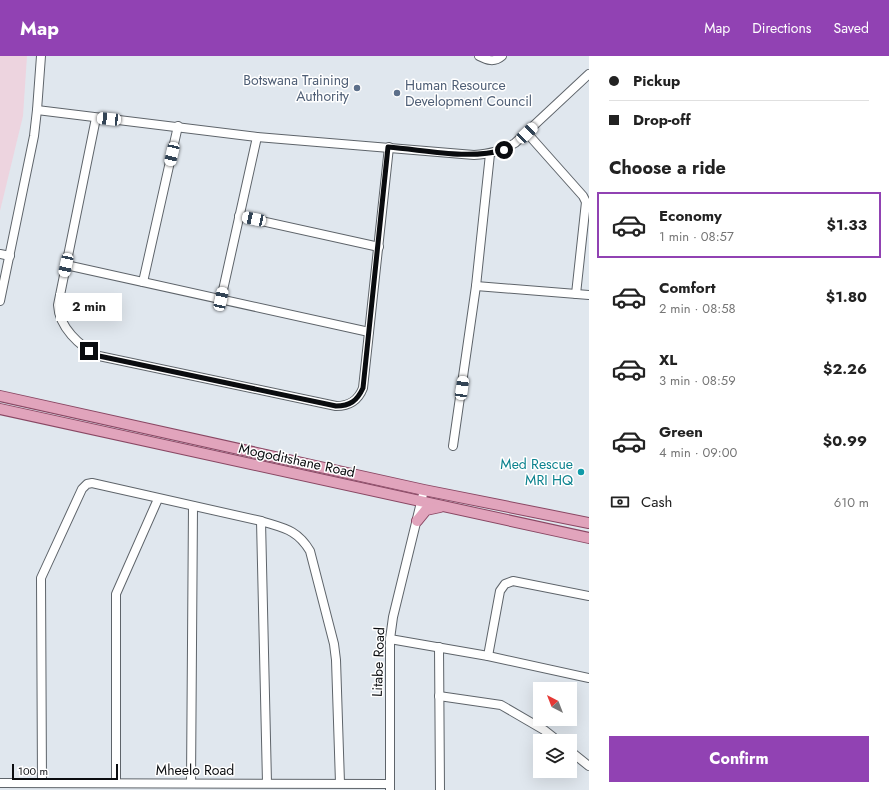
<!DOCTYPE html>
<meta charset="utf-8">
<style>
body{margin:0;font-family:Jost,sans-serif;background:#f6f6f6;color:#222;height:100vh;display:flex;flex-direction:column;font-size:15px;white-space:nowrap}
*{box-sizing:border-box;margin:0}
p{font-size:13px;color:#767676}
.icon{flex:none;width:22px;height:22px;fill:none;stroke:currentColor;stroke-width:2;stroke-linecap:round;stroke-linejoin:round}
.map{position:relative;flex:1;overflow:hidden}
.panel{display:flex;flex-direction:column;background:#fff;width:300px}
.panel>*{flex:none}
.banner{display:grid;align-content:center;height:88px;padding:0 20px;background:#fff}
.needle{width:26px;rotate:318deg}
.buttons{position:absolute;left:533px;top:626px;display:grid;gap:8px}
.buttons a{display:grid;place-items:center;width:44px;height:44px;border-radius:0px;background:#fff;box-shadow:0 4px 16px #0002;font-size:20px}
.scale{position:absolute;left:12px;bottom:10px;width:106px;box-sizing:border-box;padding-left:4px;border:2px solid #0a0c0f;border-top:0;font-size:11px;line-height:14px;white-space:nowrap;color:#0a0c0f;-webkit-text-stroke:3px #fff;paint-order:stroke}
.end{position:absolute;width:18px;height:18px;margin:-9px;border:5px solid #0a0c0f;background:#fff;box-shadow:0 0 0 2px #fff}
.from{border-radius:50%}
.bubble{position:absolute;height:28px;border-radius:0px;background:#fff;box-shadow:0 4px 16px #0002;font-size:13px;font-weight:700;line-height:28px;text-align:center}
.car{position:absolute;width:12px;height:24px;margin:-12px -6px;border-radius:5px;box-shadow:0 0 3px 1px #0007;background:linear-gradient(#fff 24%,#345 0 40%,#fff 0 76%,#345 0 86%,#fff 0)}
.banner b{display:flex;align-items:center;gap:14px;height:38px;font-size:15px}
.banner b+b{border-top:1px solid #e0e0e0}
.banner i{width:10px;height:10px;background:#222}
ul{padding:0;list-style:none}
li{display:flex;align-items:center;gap:12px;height:66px;margin:0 8px 6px;padding:0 12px;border:2px solid transparent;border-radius:0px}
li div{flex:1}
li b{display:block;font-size:15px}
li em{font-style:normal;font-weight:700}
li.on{border-color:#9142b3}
li>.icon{width:36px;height:36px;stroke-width:1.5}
h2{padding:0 20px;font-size:18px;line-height:48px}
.pay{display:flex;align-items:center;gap:10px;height:44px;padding:0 20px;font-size:15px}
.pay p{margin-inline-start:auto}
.button{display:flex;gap:8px;margin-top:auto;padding:8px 20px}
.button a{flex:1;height:46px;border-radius:0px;background:#9142b3;color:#fff;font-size:16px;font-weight:700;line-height:46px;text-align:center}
header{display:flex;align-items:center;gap:24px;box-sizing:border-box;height:56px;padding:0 20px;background:#9142b3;color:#fff}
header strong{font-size:19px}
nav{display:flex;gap:22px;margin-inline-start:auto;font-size:14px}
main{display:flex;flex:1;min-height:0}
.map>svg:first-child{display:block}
.education{fill:#edd4df}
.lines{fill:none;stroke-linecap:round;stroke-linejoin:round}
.minor-casing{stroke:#5e646a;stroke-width:10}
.major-casing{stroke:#894763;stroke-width:12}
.minor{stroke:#fff;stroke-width:8}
.major{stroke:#e1a4bc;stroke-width:10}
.route{stroke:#0a0c0f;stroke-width:5}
.service-dot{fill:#5c6f8a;stroke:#fff;stroke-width:1.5}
.culture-dot{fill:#0f9aa8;stroke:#fff;stroke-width:1.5}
.labels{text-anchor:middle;stroke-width:3;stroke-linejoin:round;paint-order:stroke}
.service-label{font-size:14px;fill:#4e5e75;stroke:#fff;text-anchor:end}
.street-label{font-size:14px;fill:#0a0c0f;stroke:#fff}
.culture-label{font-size:14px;fill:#0d838f;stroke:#fff;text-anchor:end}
</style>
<header>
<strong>Map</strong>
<nav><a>Map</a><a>Directions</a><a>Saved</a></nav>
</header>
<main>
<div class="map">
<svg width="589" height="734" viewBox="0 0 589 734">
<rect width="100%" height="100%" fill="#e0e7ee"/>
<polygon class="education" points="0,0 27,0 23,60 0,155"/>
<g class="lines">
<defs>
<g id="minor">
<path d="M479,0C487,4 494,7 502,0"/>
<path d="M37,54L257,81L474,99C490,98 501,95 515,87L589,18"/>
<path d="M96,62L58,249C59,271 79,290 99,300L336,350C349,350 358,345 363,332L389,91"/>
<polyline points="527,77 583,140 586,146 576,238"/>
<polyline points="239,160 379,191"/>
<polyline points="0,198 10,200"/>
<polyline points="66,209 369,276"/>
<polyline points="143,226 178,70"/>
<polyline points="476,230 589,239"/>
<polyline points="221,243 257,81"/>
<polyline points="0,245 34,80 37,54 41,0"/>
<polyline points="453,390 476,230 490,98"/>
<polyline points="261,465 267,727"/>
<polyline points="390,583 488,600 589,622"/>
<polyline points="439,591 440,734"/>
<polyline points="488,600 500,535 505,528 513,525 589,540"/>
<polyline points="439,640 501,649 544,674 558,685"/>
<polyline points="570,695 589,710"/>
<polyline points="0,727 390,728"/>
<path d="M42,727L41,522L82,433L87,428L92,427L261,465C283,472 297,473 310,495L334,588L336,604L340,727"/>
<polyline points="116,727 116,538 158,443"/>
<polyline points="191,727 193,450"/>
<polyline points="390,734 390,583 393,561 424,434"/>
</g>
<g id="major">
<polyline points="0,340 424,434 589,467"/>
<polyline points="0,353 589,482"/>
<polyline points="417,465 426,454 440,451"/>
</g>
</defs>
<use href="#minor" class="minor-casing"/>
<use href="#major" class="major-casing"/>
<use href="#minor" class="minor"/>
<use href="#major" class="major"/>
</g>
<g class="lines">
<path class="route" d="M89,295L99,300L336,350C350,350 357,345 363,332L388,91C426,94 467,104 504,94"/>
</g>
<g class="service-dot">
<circle cx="357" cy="32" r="4"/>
<circle cx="397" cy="37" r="4"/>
</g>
<circle class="culture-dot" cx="581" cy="416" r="4"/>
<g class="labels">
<g class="service-label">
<text x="349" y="29">Botswana Training<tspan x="349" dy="16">Authority</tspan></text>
<text x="405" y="34" text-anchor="start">Human Resource<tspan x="405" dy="16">Development Council</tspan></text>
</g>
<g class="street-label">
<text transform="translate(297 404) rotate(12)" y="5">Mogoditshane Road</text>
<text transform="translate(378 606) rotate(-88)" y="5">Litabe Road</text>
<text x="195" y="719">Mheelo Road</text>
</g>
<g class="culture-label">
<text x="573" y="413">Med Rescue<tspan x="573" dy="16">MRI HQ</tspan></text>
</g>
</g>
</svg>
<div class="buttons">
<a><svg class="needle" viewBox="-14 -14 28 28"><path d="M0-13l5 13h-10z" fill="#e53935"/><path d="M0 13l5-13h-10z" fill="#767676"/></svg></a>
<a><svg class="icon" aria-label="layers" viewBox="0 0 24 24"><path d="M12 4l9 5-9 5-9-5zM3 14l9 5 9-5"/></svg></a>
</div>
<div class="scale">100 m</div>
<i class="end from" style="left:504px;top:94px"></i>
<i class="end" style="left:89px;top:295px"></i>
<div class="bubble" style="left:56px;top:237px;width:66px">2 min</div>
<i class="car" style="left:109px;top:63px;rotate:276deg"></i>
<i class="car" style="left:527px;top:77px;rotate:46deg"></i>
<i class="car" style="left:172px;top:98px;rotate:193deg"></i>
<i class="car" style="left:254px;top:163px;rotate:282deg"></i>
<i class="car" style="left:66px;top:209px;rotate:192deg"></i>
<i class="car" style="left:221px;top:243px;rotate:12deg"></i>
<i class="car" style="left:462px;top:332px;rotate:8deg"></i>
</div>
<section class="panel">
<div class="banner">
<b><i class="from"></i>Pickup</b>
<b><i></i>Drop-off</b>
</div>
<h2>Choose a ride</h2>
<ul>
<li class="on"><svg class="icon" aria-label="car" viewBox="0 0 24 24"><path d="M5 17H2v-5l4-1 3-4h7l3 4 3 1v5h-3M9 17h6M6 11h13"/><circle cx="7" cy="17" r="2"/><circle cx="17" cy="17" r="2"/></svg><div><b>Economy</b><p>1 min · 08:57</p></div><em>$1.33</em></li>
<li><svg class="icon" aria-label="car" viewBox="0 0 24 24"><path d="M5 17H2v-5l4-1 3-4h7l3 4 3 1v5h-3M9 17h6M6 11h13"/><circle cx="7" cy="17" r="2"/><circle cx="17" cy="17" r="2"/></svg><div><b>Comfort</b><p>2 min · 08:58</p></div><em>$1.80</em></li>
<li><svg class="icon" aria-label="car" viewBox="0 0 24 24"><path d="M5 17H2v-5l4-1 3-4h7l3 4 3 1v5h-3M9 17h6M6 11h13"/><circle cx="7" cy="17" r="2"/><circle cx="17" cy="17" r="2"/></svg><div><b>XL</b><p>3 min · 08:59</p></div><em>$2.26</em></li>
<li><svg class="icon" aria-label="car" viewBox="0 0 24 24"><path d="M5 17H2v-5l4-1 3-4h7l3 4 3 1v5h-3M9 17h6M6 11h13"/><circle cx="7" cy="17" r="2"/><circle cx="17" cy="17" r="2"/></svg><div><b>Green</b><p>4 min · 09:00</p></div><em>$0.99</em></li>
</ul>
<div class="pay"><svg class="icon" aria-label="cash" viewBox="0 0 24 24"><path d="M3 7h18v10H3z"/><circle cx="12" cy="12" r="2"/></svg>Cash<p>610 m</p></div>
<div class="button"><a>Confirm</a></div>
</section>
</main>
